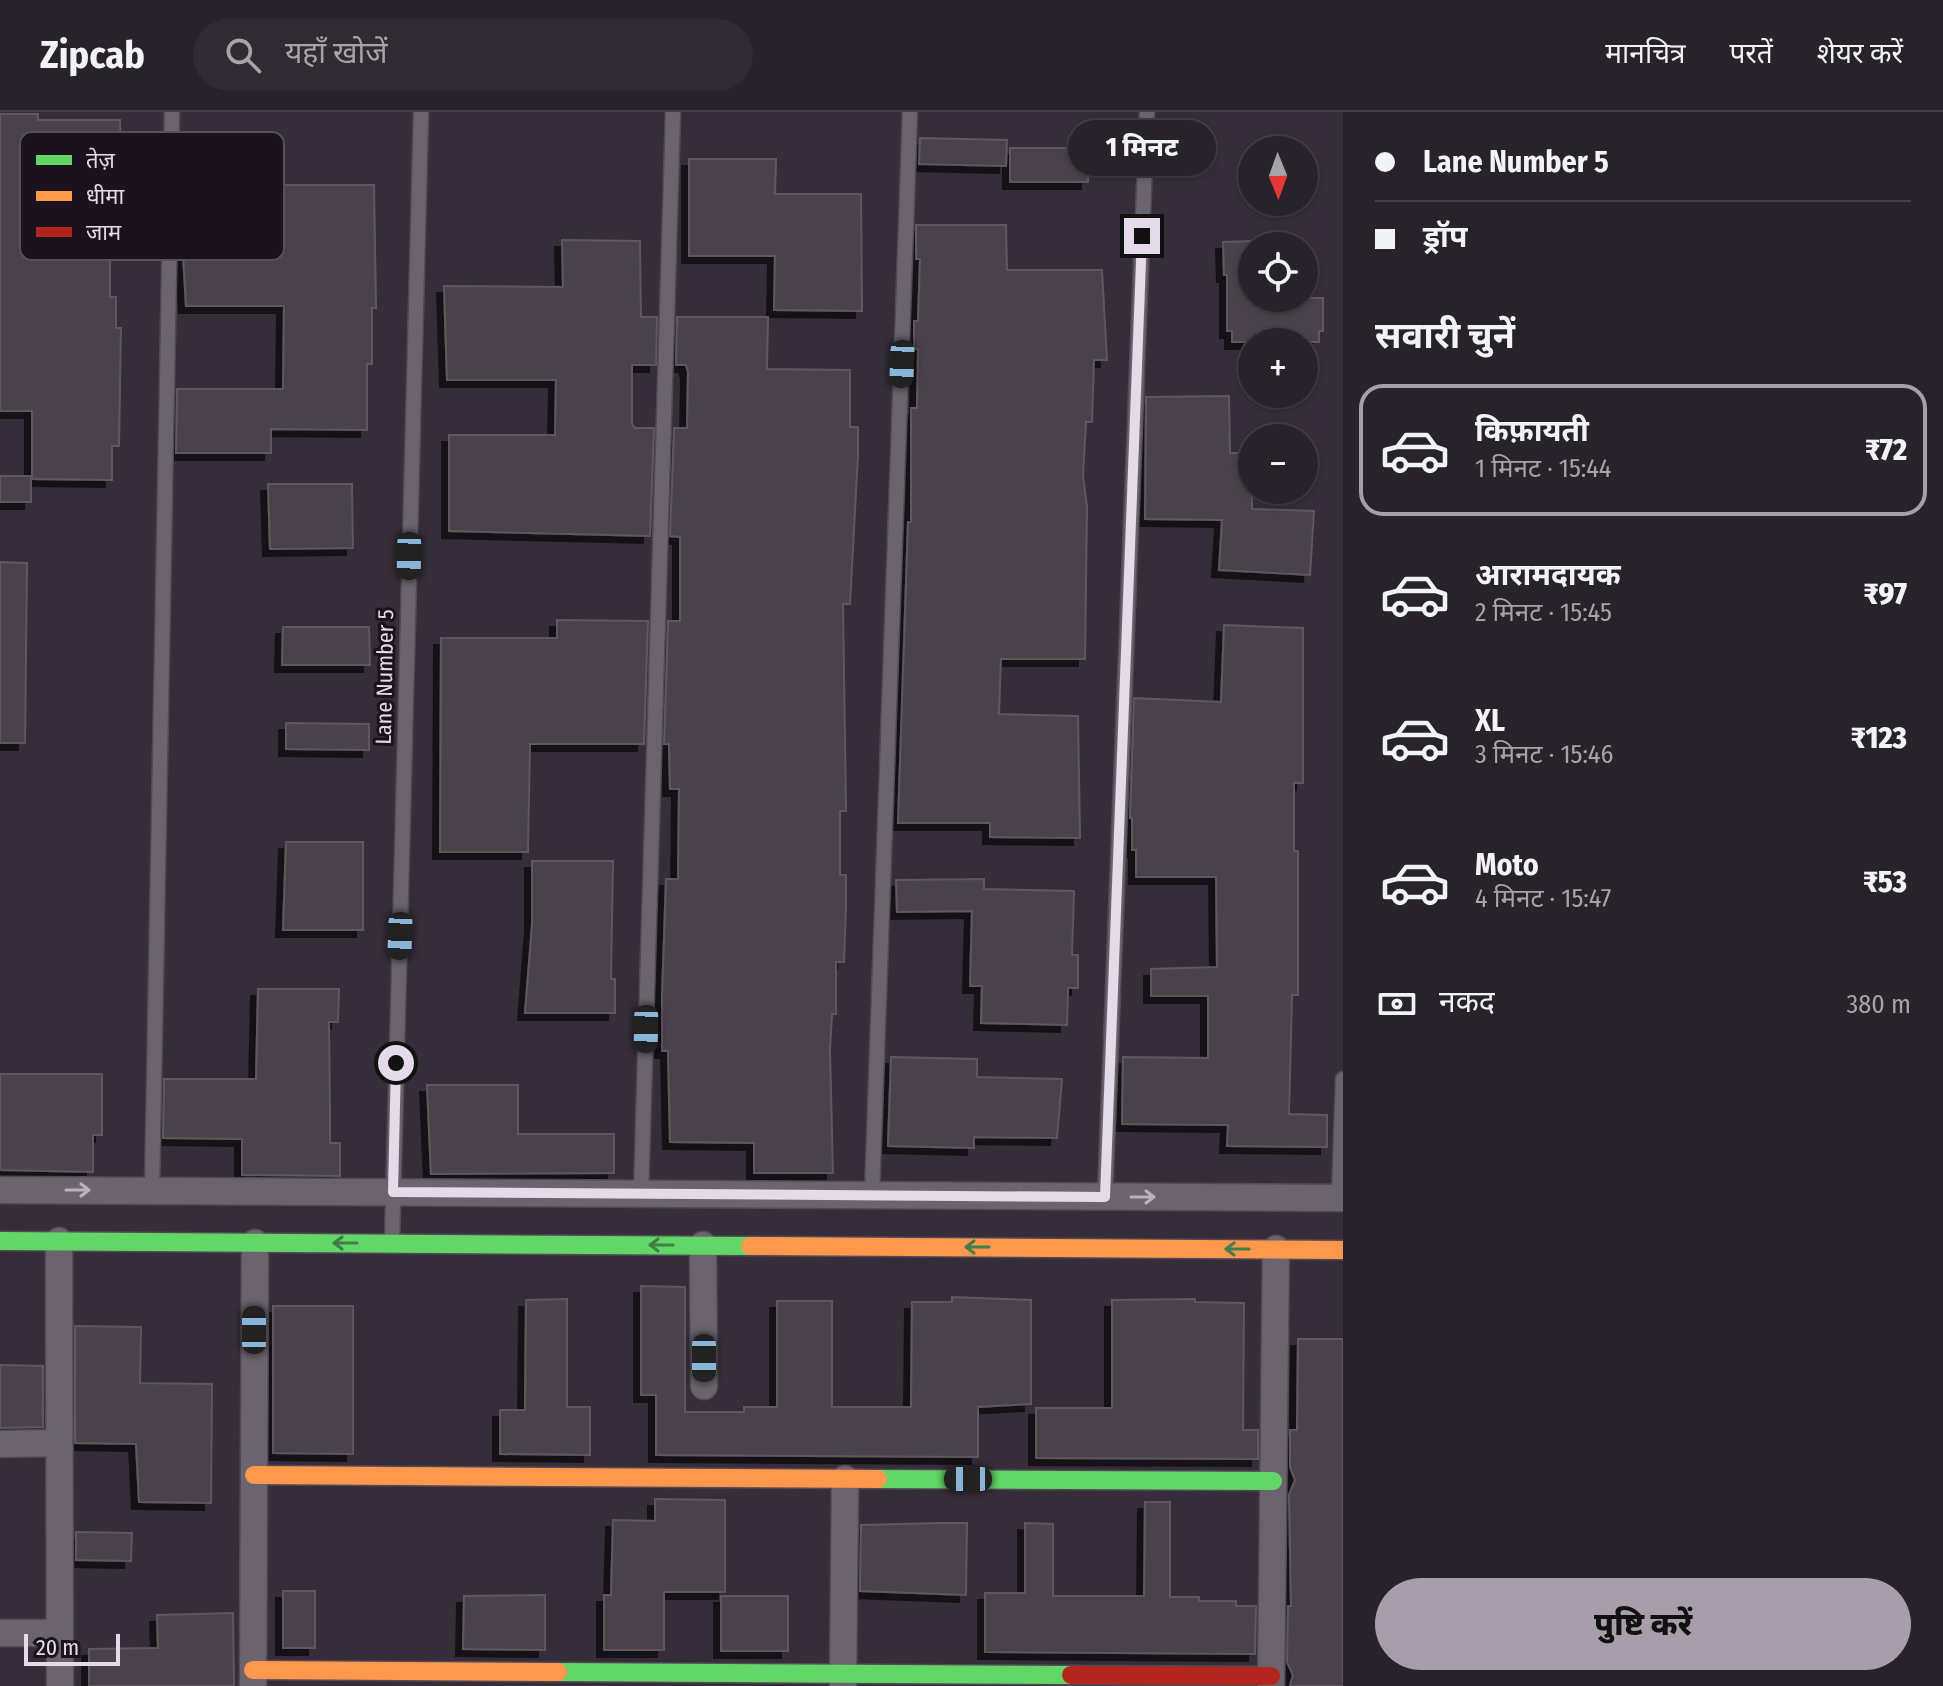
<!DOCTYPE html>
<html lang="hi">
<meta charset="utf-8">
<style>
body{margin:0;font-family:"Fira Sans Condensed","Noto Sans Devanagari",sans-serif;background:#302a33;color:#f1f3f6;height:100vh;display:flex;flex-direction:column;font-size:30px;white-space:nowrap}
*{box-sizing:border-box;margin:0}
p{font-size:26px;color:#a5a4a9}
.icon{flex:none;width:44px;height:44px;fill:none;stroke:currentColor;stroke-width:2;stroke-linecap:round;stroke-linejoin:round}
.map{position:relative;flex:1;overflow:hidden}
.sheet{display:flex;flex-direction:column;background:#28222b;width:600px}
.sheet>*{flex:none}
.guide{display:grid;align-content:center;height:176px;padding:0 32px;background:#28222b}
.needle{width:52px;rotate:179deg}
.buttons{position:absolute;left:1238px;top:24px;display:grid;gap:16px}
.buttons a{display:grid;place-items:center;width:80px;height:80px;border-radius:50%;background:#28222b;box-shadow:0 2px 6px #0004,0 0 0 2px #443f47;font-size:40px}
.scale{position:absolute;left:24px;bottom:20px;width:96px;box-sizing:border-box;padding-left:8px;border:4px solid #e4dae9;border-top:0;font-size:22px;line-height:28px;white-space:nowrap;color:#e4dae9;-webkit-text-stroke:6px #1a131e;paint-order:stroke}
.end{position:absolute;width:36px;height:36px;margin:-18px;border:10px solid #e4dae9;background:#111;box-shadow:0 0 0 4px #111}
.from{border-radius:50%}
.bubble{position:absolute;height:56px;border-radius:28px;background:#28222b;box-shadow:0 2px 6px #0004,0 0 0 2px #443f47;font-size:26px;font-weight:800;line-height:56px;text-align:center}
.car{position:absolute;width:24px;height:48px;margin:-24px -12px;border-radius:10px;box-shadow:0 0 6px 2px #0007;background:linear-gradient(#222 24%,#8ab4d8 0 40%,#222 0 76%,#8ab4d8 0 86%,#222 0)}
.guide b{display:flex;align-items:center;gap:28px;height:76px;font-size:30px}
.guide b+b{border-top:2px solid #443f47}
.guide i{width:20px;height:20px;background:#f1f3f6}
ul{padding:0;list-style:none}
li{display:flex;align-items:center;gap:24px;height:132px;margin:0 16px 12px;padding:0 16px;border:4px solid transparent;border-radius:24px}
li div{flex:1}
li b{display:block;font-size:30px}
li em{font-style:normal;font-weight:800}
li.selected{border-color:#a79dab}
li>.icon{width:72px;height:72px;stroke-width:1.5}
h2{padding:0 32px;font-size:36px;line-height:96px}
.pay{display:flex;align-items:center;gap:20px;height:88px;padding:0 32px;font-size:30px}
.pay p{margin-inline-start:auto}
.primary-button{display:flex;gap:16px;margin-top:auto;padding:16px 32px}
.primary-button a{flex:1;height:92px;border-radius:48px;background:#a79dab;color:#111;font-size:32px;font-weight:800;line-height:92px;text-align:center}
header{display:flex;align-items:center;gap:48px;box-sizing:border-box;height:112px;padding:0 40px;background:#28222b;border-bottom:2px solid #443f47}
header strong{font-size:38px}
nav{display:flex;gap:44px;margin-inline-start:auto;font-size:28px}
.search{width:560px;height:72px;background:#302a33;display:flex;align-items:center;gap:20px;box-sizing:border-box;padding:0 28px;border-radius:44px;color:#a5a4a9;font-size:30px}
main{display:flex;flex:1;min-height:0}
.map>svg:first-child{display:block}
.building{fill:#49424c;stroke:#5e5762;stroke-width:2;filter:url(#shadow)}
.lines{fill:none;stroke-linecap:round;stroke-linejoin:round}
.lane-casing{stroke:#514954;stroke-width:17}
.street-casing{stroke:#514954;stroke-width:29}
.fast-casing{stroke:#514954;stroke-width:21}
.slow-casing{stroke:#514954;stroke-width:21}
.jam-casing{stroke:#514954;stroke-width:21}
.lane{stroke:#6b646e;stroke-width:14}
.street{stroke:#6b646e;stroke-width:26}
.fast{stroke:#63d668;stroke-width:18}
.slow{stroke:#ff974d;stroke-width:18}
.jam{stroke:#b3261e;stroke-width:18}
.oneway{stroke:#bab1be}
.oneway2{stroke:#427e47}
.route{stroke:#e4dae9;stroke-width:10}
.labels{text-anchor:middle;stroke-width:6;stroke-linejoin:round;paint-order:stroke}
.street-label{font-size:22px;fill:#e4dae9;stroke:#1a131e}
.key{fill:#1a131e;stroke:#574f5b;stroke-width:2}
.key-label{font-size:22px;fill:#e4dae9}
</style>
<header>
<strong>Zipcab</strong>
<div class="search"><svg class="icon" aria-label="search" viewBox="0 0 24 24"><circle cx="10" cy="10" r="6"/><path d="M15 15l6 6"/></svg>यहाँ खोजें</div>
<nav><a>मानचित्र</a><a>परतें</a><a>शेयर करें</a></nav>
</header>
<main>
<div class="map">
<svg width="1343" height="1574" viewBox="0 0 1343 1574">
<defs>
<filter id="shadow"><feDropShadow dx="-7" dy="7" stdDeviation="0" flood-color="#0009"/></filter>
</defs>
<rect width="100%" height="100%" fill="#352d39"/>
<g class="building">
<polygon points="0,2 38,2 38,8 120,8 122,70 32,70 33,123 110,123 110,185 116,185 116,216 121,216 119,334 112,334 112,368 32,367 32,299 0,299"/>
<polygon points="920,26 1007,28 1006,54 919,52"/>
<rect x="1010" y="36" width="78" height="34"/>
<polygon points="689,47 776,47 775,82 861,82 862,199 774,198 775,144 689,144"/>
<polygon points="189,73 374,73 376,196 372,196 372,252 367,252 367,318 271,317 271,341 176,341 177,277 283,277 284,194 186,194 182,125 189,125"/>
<polygon points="916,113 1006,113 1007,158 1102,158 1107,248 1094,248 1092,310 1086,310 1083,364 1087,395 1085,547 1001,547 999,602 1078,604 1080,726 990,725 990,711 898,711 908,410 911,410 911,296 917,296 918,237 914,237 914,209 918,209 920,147 916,147"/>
<polygon points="562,128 640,129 641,205 657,205 656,253 632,253 632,312 635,316 654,316 650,424 449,419 449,323 555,323 556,268 447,268 444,174 563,175"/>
<polygon points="1252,129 1252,186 1323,186 1323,219 1319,219 1319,230 1232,230 1232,219 1227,219 1227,163 1224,163 1223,130"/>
<polygon points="677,205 768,205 767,257 850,258 850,315 858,315 858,343 850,492 843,492 846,699 840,699 840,763 846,763 846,793 844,850 836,850 836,902 832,902 830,938 833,1061 754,1061 754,1031 670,1030 668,939 662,939 662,885 666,767 678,767 679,677 670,677 669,632 664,632 668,509 680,509 680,425 670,424 674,316 687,316 688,260 686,253 676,253"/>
<polygon points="1229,284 1230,341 1252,341 1252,397 1314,399 1310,463 1219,458 1222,408 1145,407 1146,285"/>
<rect x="0" y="364" width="31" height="26"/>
<polygon points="268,372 352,372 353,436 270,437"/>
<polygon points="0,450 27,451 25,631 0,631"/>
<polygon points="557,508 648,509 644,632 530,632 528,740 440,740 441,526 557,526"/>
<polygon points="1224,513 1303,516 1303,671 1294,671 1294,739 1298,739 1298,883 1292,883 1289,1002 1327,1003 1327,1035 1227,1034 1228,1013 1122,1012 1123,945 1208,946 1208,884 1151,884 1151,857 1217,855 1216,765 1136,765 1136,738 1132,738 1132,706 1130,706 1134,586 1221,590"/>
<polygon points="283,515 369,515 370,553 282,553"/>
<polygon points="286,611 369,612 369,638 286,637"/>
<polygon points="286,730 363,730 363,818 283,818"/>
<polygon points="532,749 613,749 611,867 615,867 615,901 525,901 532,813"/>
<polygon points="984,767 984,777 1074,779 1072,843 1078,843 1078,876 1068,876 1067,913 981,911 982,874 970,874 972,799 897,800 896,768"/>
<polygon points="258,877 339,877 338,910 329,910 330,1002 330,1031 340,1031 340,1064 242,1063 242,1027 163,1026 164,967 256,967"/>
<polygon points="891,945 977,947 977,965 1062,967 1057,1026 974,1025 974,1036 888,1034"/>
<polygon points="0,962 102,962 102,1023 93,1023 93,1060 0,1058"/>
<polygon points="427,973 518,973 518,1022 614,1022 614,1061 431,1062"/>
<polygon points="641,1174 685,1175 685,1300 744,1300 744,1295 777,1295 777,1189 832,1189 832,1295 911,1295 912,1190 952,1190 952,1185 1031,1188 1031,1292 978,1295 978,1345 656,1343 656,1283 641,1283"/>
<polygon points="567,1187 567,1295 590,1295 590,1343 500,1342 500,1298 525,1298 526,1188"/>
<polygon points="1195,1187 1195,1190 1244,1191 1243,1318 1258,1318 1258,1347 1036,1346 1036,1296 1112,1296 1112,1188"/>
<polygon points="273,1194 353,1194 353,1342 273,1341"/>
<polygon points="75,1214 141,1215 140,1271 212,1272 211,1391 139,1390 136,1332 75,1331"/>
<polygon points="1298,1227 1343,1227 1343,1574 1290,1574 1293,1563 1287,1550 1288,1494 1291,1494 1289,1383 1295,1368 1290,1355 1290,1318 1297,1318"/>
<polygon points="0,1253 43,1254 43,1315 0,1316"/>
<polygon points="655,1387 725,1388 725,1480 664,1480 664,1538 604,1538 604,1483 611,1483 613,1408 655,1409"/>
<polygon points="1145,1390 1170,1390 1170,1485 1199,1485 1199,1489 1236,1489 1236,1494 1256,1494 1255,1542 985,1540 985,1481 1025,1481 1025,1411 1053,1412 1053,1484 1144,1484"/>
<polygon points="941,1411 967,1411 966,1483 860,1479 861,1413"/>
<polygon points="76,1420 132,1421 131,1449 76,1448"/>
<rect x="283" y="1479" width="32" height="57"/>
<polygon points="545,1483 545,1538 463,1537 464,1484"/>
<rect x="721" y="1484" width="67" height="55"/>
<polygon points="233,1501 234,1574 89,1574 89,1537 158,1536 157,1503"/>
</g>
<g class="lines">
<defs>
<g id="lane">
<polyline points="152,1079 172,0"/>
<polyline points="641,1082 673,0"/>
<polyline points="872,1083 910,0"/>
<polyline points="1105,1085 1147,0"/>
<polyline points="1339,1086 1343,967"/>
<polyline points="392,1131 421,0"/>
</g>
<g id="street">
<polyline points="0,1078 1343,1086"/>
<polyline points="59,1129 60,1574"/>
<polyline points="703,1133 704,1274"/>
<polyline points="0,1332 59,1331"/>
<polyline points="0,1521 59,1521"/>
<polyline points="253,1574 255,1131"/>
<polyline points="843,1574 845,1367"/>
<polyline points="1271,1574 1276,1137"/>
</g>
<g id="fast">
<polyline points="0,1129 750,1134"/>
<polyline points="878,1367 1273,1369"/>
<polyline points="558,1560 1071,1563"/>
</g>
<g id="slow">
<polyline points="750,1134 1343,1138"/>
<polyline points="254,1363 878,1367"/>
<polyline points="253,1558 558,1560"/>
</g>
<polyline id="jam" points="1071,1563 1271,1564"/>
</defs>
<use href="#lane" class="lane-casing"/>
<use href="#street" class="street-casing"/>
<use href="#fast" class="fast-casing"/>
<use href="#slow" class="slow-casing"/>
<use href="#jam" class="jam-casing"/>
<use href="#lane" class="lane"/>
<use href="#street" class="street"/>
<use href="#fast" class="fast"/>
<use href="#slow" class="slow"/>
<use href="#jam" class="jam"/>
</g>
<defs><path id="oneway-shaft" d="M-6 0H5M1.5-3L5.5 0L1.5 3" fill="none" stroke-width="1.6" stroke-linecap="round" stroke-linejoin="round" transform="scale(2)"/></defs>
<g class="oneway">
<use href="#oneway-shaft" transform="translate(78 1078)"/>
<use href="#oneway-shaft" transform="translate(1143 1085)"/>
</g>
<g class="oneway2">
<use href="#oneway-shaft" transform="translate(345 1131) rotate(-180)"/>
<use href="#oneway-shaft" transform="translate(661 1133) rotate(-180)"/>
<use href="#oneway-shaft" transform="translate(977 1135) rotate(-180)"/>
<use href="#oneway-shaft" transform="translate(1237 1137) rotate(-180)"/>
</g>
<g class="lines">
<polyline class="route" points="396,951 393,1080 1105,1085 1142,124"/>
</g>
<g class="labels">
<g class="street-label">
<text transform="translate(384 565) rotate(-89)" y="8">Lane Number 5</text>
</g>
</g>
<rect x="20" y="20" width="264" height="128" rx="12" class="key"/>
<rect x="36" y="43" width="36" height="10" fill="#63d668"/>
<rect x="36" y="79" width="36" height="10" fill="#ff974d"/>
<rect x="36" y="115" width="36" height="10" fill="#b3261e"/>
<g class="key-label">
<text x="86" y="56">तेज़</text>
<text x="86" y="92">धीमा</text>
<text x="86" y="128">जाम</text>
</g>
</svg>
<div class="buttons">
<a><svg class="needle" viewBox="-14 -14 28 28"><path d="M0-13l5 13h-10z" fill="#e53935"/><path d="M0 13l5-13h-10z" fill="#a5a4a9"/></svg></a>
<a><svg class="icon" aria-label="locate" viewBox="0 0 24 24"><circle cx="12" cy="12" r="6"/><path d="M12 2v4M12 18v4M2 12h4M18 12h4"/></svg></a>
<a>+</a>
<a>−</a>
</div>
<div class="scale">20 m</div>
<i class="end from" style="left:396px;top:951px"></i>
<i class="end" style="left:1142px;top:124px"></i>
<div class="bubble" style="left:1068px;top:8px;width:148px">1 मिनट</div>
<i class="car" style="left:902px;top:252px;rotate:182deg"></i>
<i class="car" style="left:409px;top:444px;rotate:181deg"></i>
<i class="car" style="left:400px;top:824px;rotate:182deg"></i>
<i class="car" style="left:646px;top:917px;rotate:181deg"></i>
<i class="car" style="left:254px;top:1218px;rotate:0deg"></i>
<i class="car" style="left:704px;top:1246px;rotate:180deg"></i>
<i class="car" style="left:968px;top:1367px;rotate:270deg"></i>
</div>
<section class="sheet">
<div class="guide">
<b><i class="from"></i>Lane Number 5</b>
<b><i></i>ड्रॉप</b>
</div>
<h2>सवारी चुनें</h2>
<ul>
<li class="selected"><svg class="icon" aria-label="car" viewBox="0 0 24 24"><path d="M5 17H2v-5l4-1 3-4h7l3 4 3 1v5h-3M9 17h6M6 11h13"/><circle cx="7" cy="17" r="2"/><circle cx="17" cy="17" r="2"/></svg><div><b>किफ़ायती</b><p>1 मिनट · 15:44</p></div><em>₹72</em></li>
<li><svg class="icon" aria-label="car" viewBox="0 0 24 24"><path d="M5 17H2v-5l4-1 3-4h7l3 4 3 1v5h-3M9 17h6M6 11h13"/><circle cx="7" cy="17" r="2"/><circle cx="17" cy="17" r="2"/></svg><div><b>आरामदायक</b><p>2 मिनट · 15:45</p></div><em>₹97</em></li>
<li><svg class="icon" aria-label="car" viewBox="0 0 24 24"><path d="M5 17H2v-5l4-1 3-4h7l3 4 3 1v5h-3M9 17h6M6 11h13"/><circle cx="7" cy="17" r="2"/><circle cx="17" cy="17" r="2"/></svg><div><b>XL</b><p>3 मिनट · 15:46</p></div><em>₹123</em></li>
<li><svg class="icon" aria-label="car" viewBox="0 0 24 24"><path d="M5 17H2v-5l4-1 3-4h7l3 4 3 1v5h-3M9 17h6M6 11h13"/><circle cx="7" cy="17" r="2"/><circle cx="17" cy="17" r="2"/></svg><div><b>Moto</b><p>4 मिनट · 15:47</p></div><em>₹53</em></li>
</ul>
<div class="pay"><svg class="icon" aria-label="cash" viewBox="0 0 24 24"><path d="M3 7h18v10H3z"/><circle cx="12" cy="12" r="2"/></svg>नकद<p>380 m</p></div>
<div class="primary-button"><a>पुष्टि करें</a></div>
</section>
</main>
